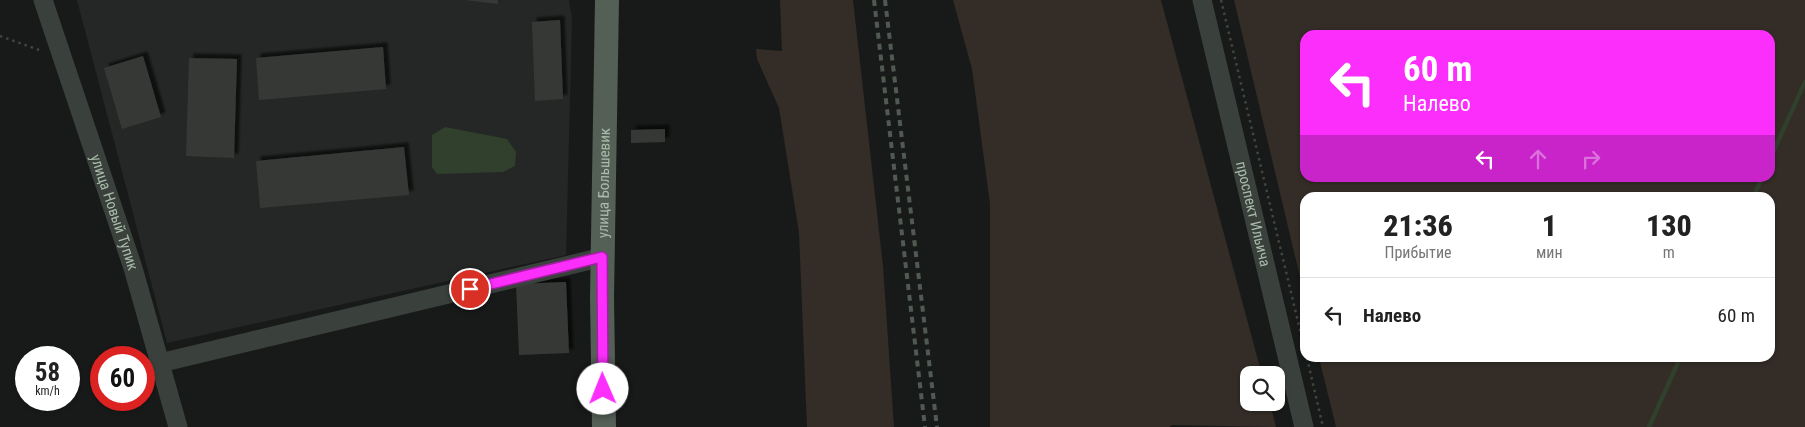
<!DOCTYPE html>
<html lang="ru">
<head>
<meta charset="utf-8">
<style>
  :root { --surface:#fff; --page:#f2f2f2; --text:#222; --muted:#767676; --line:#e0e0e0 }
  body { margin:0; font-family:"Roboto Condensed",sans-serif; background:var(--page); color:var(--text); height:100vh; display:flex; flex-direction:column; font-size:19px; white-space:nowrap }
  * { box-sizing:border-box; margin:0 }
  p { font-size:16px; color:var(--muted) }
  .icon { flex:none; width:28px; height:28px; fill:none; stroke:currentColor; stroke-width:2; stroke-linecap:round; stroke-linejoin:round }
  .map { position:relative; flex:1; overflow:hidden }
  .panel { position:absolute; left:1300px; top:192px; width:475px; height:170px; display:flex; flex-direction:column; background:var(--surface); border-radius:15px; box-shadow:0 1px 4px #0004 }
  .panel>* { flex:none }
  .guide { position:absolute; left:1300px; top:30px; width:475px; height:152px; border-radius:15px; box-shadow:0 1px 4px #0004; background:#fc2efc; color:#fff; overflow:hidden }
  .tools { position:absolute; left:1240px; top:366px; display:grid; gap:10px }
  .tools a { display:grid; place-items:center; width:45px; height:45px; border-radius:10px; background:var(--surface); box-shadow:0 1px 4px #0004; font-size:25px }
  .speed { position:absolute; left:15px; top:346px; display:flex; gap:10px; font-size:25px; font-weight:700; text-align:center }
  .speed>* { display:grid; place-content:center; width:65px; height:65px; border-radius:50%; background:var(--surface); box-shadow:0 1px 4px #0004; line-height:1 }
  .speed small { font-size:12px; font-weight:400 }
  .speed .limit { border:8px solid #d22; background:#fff; color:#111 }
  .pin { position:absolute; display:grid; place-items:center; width:42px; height:42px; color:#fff; margin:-21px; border:2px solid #fff; border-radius:50%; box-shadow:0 1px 5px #0007 }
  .me { position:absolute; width:55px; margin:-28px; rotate:359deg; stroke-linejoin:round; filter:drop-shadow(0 0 4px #0008) }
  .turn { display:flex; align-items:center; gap:18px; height:105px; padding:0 20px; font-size:22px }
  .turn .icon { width:65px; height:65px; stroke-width:2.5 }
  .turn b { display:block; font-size:35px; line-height:42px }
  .lanes { display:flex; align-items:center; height:48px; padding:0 20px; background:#0003; justify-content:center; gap:25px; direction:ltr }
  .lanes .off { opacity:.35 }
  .eta { display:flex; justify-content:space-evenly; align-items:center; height:85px; text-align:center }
  .eta b { font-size:30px; font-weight:800; line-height:35px }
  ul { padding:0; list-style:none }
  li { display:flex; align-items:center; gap:15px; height:75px; padding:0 20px; border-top:1px solid var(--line) }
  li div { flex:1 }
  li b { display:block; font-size:19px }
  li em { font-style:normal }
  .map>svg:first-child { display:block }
  .built { fill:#242725 }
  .green { fill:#332c27; fill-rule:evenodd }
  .water { fill:#313f2d }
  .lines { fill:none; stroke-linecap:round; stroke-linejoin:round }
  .stream { stroke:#313f2d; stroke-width:4.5 }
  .building { fill:#353936; filter:url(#shadow) }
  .path { stroke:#3e463f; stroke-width:2.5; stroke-dasharray:2.5 4; stroke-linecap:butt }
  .minor { stroke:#3a413c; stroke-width:19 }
  .major { stroke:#545f56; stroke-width:24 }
  .rail { stroke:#515a52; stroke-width:4; stroke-dasharray:6 5; stroke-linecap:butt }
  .route-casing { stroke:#a41ea4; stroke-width:12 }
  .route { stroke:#fc2efc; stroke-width:9 }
  .labels { text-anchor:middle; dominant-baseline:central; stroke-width:5; stroke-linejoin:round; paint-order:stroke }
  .street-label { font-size:15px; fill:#a9bbaa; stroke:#131514 }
</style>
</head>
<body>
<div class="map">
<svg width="1805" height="427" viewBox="0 0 1805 427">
  <defs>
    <filter id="shadow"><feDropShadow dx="4.5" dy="-4.5" stdDeviation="1" flood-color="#0009"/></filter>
  </defs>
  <rect width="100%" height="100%" fill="#181a19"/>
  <path class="built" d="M 77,0 L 569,0 L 572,19 L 566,255 L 167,343 Z"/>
  <path class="green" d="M 780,0 L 853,0 L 883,266 L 894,427 L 807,427 L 799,233 L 779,108 L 757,59 L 756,49 L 782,51 Z
    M 953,0 L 1161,0 L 1262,375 L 1249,375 L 1249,402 L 1270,403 L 1276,427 L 1172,425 L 1169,427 L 990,427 L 990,204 L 972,69 Z
    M 1234,0 L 1805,0 L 1805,427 L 1336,427 L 1319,358 L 1770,358 L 1770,198 L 1305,198 L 1305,298 ZM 1305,35 L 1770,35 L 1770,178 L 1305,178 Z"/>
  <path class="water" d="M 445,127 L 507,139 L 516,152 L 515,166 L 503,172 L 437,174 L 432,167 L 432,135 Z"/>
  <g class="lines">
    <path class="stream" d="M 1770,159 L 1805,82
      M 1753,198 L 1762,178
      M 1649,427 L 1680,358"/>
  </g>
  <path class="building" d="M 465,0 L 498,0 L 498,4 Z
    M 560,20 L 563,99 L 535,101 L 532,22 Z
    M 383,47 L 386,89 L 259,100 L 256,58 Z
    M 143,56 L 161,117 L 122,129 L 104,68 Z
    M 189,58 L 237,59 L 234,158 L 186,156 Z
    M 665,129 L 665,142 L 631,143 L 631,130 Z
    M 404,147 L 409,195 L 260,208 L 256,161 Z
    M 566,282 L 569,353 L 519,355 L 516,284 Z"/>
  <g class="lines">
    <path class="path" d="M 1221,0 L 1305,351
      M 0,36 L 42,51
      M 1307,358 L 1323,427"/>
    <g class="minor">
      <path id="s1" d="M 43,0 L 133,268 L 178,427"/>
      <path id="s2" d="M 1202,0 L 1304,427"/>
      <path d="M 160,363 L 603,257"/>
    </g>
    <path class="major" id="s3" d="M 604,427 L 602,297 L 607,0"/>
    <path class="rail" d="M 874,0 L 925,427
      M 885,0 L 937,427"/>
  </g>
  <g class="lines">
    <g class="route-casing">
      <path id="route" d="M 470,289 L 602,257 L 603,389"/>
    </g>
    <use href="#route" class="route"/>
  </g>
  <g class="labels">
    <g class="street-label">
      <text stroke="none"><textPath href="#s3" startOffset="244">улица Большевик</textPath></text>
      <text stroke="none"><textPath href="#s1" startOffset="224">улица Новый Тупик</textPath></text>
      <text stroke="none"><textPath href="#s2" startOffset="220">проспект Ильича</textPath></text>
    </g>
  </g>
</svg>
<div class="tools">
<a><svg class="icon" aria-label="search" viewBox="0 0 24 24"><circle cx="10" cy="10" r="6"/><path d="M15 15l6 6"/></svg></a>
</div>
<div class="speed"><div>58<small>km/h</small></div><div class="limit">60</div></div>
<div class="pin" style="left:470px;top:289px;background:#d93025"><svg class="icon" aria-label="arrive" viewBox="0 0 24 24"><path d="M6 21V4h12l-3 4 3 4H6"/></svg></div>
<svg class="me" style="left:603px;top:389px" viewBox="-20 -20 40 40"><circle r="19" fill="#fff"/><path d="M0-13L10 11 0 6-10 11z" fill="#fc2efc"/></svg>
<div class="guide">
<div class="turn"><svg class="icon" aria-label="left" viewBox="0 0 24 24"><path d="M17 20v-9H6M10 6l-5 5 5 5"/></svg><div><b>60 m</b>Налево</div></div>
<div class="lanes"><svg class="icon" aria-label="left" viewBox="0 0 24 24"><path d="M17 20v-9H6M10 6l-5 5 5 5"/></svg><svg class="icon off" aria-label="ahead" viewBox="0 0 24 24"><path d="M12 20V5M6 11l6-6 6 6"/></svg><svg class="icon off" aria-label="right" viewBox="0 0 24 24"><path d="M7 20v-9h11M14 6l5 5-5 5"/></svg></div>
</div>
<section class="panel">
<div class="eta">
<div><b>21:36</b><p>Прибытие</p></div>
<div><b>1</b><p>мин</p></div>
<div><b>130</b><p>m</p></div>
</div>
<ul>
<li><svg class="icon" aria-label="left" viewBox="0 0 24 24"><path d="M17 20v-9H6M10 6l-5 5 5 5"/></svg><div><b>Налево</b></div><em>60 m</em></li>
</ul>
</section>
</div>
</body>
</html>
